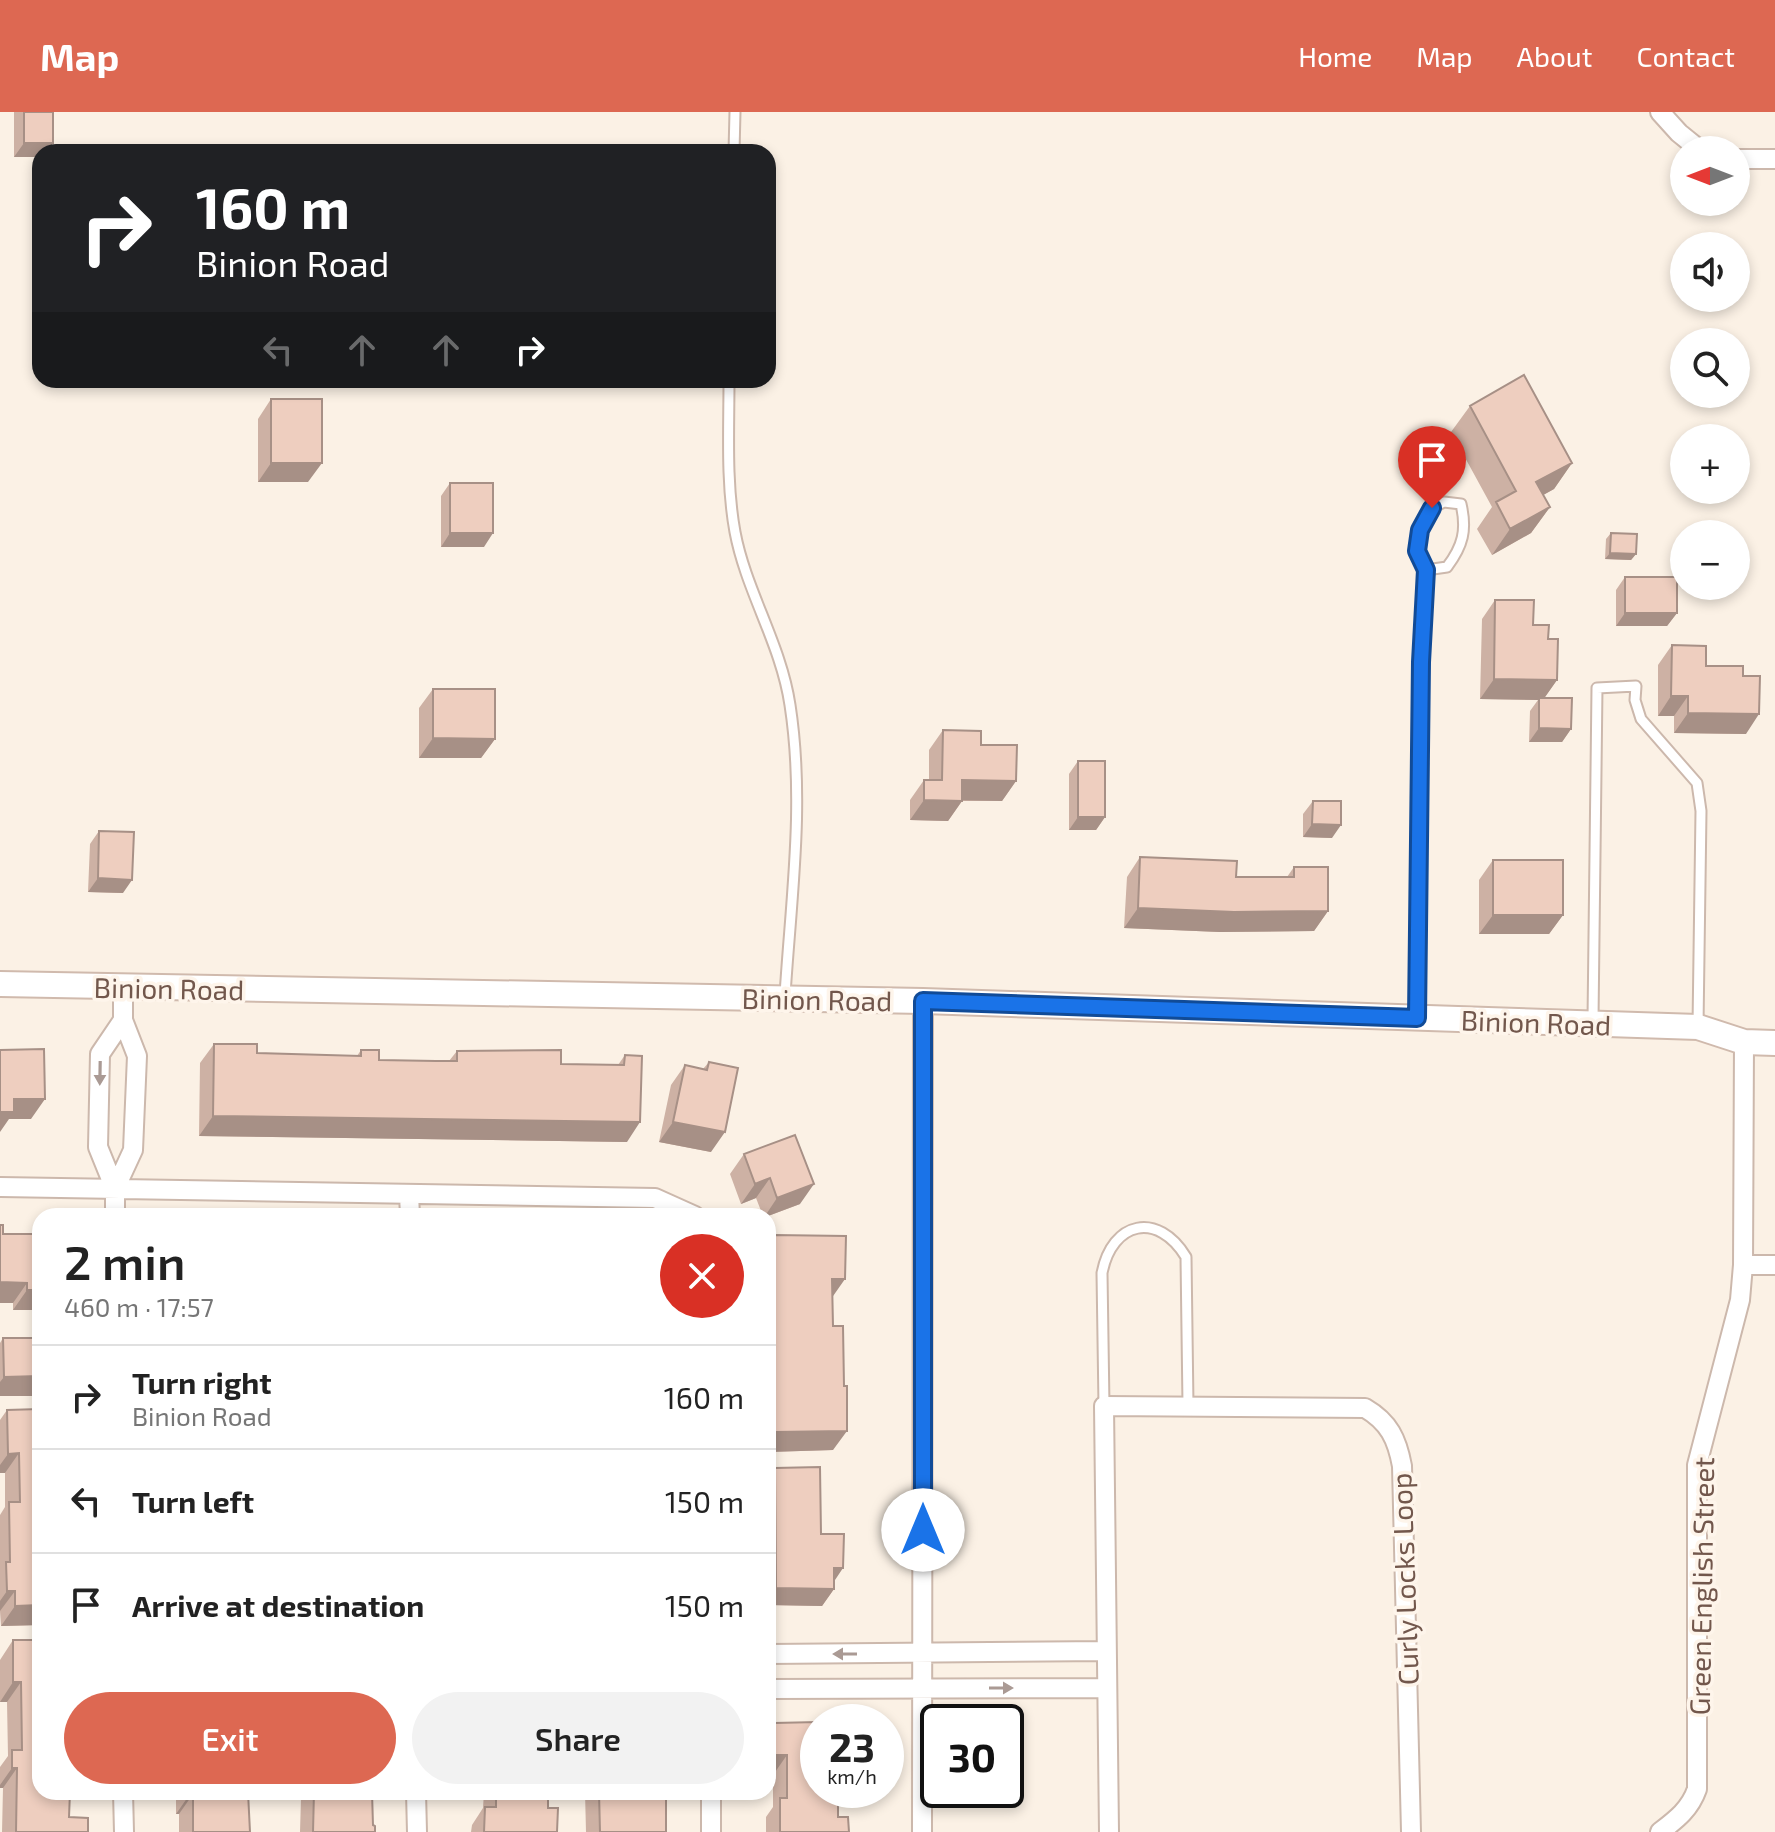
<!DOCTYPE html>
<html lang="en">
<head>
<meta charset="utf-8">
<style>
  :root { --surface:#fff; --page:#f2f2f2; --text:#222; --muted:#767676; --line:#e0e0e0; --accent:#dd6852 }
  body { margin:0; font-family:"Exo 2",sans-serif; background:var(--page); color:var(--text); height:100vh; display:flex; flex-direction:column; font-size:30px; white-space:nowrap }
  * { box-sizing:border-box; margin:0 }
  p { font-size:26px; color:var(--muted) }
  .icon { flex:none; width:44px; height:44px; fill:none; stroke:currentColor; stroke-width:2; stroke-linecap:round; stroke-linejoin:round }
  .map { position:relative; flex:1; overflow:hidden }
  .panel { position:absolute; left:32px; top:1096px; width:744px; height:592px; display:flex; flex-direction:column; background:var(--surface); border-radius:24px; box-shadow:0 4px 12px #0003 }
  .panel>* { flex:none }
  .banner { position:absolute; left:32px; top:32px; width:744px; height:244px; border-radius:24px; box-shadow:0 4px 12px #0003; background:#202124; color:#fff; overflow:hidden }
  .needle { width:52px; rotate:270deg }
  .buttons { position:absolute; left:1670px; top:24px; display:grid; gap:16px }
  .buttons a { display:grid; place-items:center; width:80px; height:80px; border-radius:50%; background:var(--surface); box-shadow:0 4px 12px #0003; font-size:40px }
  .speed { position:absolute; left:800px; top:1592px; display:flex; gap:16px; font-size:40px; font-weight:700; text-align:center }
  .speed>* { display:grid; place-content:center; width:104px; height:104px; border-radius:50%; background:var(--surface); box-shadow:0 4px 12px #0003; line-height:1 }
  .speed small { font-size:20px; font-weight:400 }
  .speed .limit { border:4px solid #111; border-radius:12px; background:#fff; color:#111 }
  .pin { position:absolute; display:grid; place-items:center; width:68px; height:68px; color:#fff; margin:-82px -34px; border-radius:50% 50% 50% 0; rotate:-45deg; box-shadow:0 0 8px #0007 }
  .pin .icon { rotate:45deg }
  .me { position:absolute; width:88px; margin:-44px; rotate:0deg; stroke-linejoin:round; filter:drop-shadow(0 0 6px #0008) }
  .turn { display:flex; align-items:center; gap:28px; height:168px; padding:0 32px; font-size:36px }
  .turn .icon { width:104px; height:104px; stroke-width:2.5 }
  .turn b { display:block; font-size:56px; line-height:68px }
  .lanes { display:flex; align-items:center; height:76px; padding:0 32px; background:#0003; justify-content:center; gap:40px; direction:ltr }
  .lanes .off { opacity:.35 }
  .round { display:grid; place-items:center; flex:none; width:84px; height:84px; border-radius:42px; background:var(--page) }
  .summary { display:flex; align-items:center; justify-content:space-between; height:136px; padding:0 32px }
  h1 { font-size:48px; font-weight:600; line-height:60px }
  .cta { display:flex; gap:16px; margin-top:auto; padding:16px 32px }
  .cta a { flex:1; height:92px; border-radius:48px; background:var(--accent); color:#fff; font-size:32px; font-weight:600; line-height:92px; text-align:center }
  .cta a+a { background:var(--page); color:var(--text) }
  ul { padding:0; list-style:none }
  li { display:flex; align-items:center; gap:24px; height:104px; padding:0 32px; border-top:2px solid var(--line) }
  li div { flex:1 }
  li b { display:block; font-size:30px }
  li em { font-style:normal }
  header { display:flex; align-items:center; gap:48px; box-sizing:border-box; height:112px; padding:0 40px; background:var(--accent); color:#fff }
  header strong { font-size:38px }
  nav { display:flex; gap:44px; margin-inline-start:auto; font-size:28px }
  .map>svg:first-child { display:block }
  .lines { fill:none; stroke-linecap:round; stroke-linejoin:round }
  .lane-casing { stroke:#ccb8ac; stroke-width:13 }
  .street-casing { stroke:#ccb8ac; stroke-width:22 }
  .secondary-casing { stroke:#d0baad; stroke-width:28 }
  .lane { stroke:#fff; stroke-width:9 }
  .street { stroke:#fff; stroke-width:18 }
  .secondary { stroke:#fff; stroke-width:24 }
  .wall { fill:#cdb1a4 }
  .shaded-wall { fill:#a79086 }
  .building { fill:#eecebf; stroke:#a79086; stroke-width:2 }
  .oneway { fill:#aa9a94 }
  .route-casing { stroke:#114b97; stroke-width:20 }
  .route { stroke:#1a73e8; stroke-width:14 }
  .labels { text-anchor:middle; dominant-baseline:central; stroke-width:7; stroke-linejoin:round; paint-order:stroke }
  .street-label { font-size:28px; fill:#72574c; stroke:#fef5eb }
</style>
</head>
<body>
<header>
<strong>Map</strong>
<nav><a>Home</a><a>Map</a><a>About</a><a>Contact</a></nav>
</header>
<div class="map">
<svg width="1775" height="1720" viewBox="0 0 1775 1720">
  <rect width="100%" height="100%" fill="#fbf1e5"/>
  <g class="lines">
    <g class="lane-casing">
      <path id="lane" d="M 734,40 L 735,0
        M 729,268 C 729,318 726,371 735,420 C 746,479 781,532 790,593 C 805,690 791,787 785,883
        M 1417,903 L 1421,550 L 1426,458 L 1447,455 C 1463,434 1467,418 1461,392 L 1444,390 L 1432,396 L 1420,418 L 1417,439 L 1426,458
        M 1593,908 L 1597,576 L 1636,574 L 1635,588 L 1641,607 L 1697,671 L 1701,699 L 1698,914
        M 1104,1294 L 1102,1161 C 1112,1109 1158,1099 1186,1145 L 1188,1293"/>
    </g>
    <g class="street-casing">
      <path id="street" d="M 1660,0 L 1679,21 L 1700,38
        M 1736,47 L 1775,47
        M 0,1075 L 655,1086 L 695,1104
        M 115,1077 L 133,1038 L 137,944 L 123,908 L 123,875
        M 409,1082 L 410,1104
        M 115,1104 L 115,1077 L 98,1035 L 100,942 L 123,908
        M 1743,1153 L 1775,1153
        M 768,1542 L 1106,1539
        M 768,1577 L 1107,1576
        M 123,1680 L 124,1720
        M 416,1680 L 417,1720
        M 711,1680 L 711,1720
        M 922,1720 L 923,889
        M 1109,1720 L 1104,1294 L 1365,1296 C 1389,1310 1397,1327 1402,1354 L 1411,1720
        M 1660,1720 C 1677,1707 1690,1697 1697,1677 L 1697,1353 L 1740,1188 L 1743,1153 L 1744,930"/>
    </g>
    <g class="secondary-casing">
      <path id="secondary" d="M 0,872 L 923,889 L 1698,915 L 1744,930 L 1775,931"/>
    </g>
    <use href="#lane" class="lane"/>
    <use href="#street" class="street"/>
    <use href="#secondary" class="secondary"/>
  </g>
  <path class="wall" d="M 14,0 L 53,0 L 53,31 L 47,40 L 40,40 L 40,45 L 14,45 Z
    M 271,287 L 308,370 L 258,370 L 258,307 Z
    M 1470,294 L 1572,351 L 1554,377 L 1543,383 L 1550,395 L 1531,421 L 1492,443 L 1477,417 L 1492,395 L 1451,320 Z
    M 450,371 L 484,435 L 441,435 L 441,384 Z
    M 1611,421 L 1636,442 L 1631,448 L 1605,447 L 1606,427 Z
    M 1625,465 L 1677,501 L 1667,514 L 1616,514 L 1616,478 Z
    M 1495,488 L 1533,513 L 1548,527 L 1557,568 L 1544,586 L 1571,617 L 1562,630 L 1529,630 L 1530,599 L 1538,588 L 1480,587 L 1482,507 Z
    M 1672,533 L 1706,554 L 1743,564 L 1746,622 L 1674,621 L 1674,604 L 1658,604 L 1658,553 Z
    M 433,577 L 495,627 L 481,646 L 419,646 L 419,596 Z
    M 943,618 L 981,633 L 1016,669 L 1002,689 L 962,689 L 948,709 L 910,708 L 910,688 L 924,668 L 929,668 L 929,638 Z
    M 1078,649 L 1105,705 L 1096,718 L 1069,718 L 1069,662 Z
    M 1313,689 L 1332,726 L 1303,725 L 1303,702 Z
    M 99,719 L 123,781 L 88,780 L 90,732 Z
    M 1140,745 L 1236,765 L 1287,765 L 1294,755 L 1328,799 L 1314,819 L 1220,820 L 1124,816 L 1127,765 Z
    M 1493,748 L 1563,803 L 1549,822 L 1479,822 L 1479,768 Z
    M 214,932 L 257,941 L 357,944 L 361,938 L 379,948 L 449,949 L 457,939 L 561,952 L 618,953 L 625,943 L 627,1030 L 199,1024 L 200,951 Z
    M 709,950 L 711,1040 L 659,1030 L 671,973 L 685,953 L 703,957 Z
    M 744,1042 L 800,1092 L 768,1104 L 763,1104 L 756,1086 L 741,1092 L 730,1062 Z
    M 40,1118 L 40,1198 L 13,1198 L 13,1191 L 3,1122 L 37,1122 Z
    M 774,1123 L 833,1184 L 833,1214 L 844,1274 L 833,1338 L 768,1340 L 768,1131 Z
    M 3,1226 L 40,1226 L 0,1284 L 0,1231 Z
    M 40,1297 L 40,1513 L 1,1514 L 0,1499 L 0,1403 L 5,1395 L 5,1361 L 0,1361 L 0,1308 L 7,1298 Z
    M 775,1356 L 821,1422 L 834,1469 L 834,1477 L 822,1494 L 768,1493 L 768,1366 Z
    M 13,1528 L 69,1705 L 88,1720 L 2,1720 L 3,1676 L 0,1676 L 0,1655 L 8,1644 L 7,1590 L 0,1590 L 0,1548 Z
    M 774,1611 L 827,1685 L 838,1705 L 849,1720 L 766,1720 L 766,1705 L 773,1695 L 773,1663 L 768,1663 L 768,1619 Z
    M 176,1680 L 248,1680 L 250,1720 L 179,1720 L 179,1702 L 176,1702 Z
    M 291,1680 L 372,1680 L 373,1713 L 375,1720 L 300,1720 L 301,1686 L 291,1686 Z
    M 484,1680 L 548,1680 L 548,1696 L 557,1720 L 471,1720 L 472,1713 L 483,1696 Z
    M 585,1680 L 666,1680 L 666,1720 L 586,1720 Z"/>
  <path class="shaded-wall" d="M 24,31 L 53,31 L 47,40 L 40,40 L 40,45 L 14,45 Z
    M 271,351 L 322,351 L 308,370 L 258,370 Z
    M 1572,351 L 1554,377 L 1518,397 L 1536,370 Z
    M 1550,395 L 1531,421 L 1492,443 L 1510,417 Z
    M 450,421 L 493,421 L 484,435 L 441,435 Z
    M 1610,441 L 1636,442 L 1631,448 L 1605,447 Z
    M 1625,501 L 1677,501 L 1667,514 L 1616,514 Z
    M 1494,567 L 1557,568 L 1543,588 L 1539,586 L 1538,588 L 1480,587 Z
    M 1671,584 L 1688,584 L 1674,604 L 1658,604 Z
    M 1688,601 L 1759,602 L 1746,622 L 1674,621 Z
    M 1539,616 L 1571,617 L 1562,630 L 1529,630 Z
    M 433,626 L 495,627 L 481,646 L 419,646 Z
    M 962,668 L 1016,669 L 1002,689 L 948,688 Z
    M 924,688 L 962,689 L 948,709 L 910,708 Z
    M 1078,705 L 1105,705 L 1096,718 L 1069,718 Z
    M 1312,712 L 1341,713 L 1332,726 L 1303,725 Z
    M 98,766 L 132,768 L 123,781 L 88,780 Z
    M 1138,796 L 1328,799 L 1314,819 L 1220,820 L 1124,816 Z
    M 1493,803 L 1563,803 L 1549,822 L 1479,822 Z
    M 14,987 L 45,987 L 31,1007 L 9,1007 L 0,1020 L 0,1000 Z
    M 213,1004 L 640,1010 L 627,1030 L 199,1024 Z
    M 673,1010 L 725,1020 L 711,1040 L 659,1030 Z
    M 770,1066 L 756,1086 L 741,1092 L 755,1072 Z
    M 814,1072 L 800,1092 L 768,1104 L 765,1104 L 777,1086 Z
    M 832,1167 L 845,1167 L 831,1187 Z
    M 0,1170 L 27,1171 L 13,1191 L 0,1191 Z
    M 27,1178 L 40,1178 L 40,1198 L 13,1198 Z
    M 40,1264 L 40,1284 L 0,1284 L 0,1270 L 4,1265 Z
    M 847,1319 L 833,1338 L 768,1340 L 768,1328 L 774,1320 Z
    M 19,1341 L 5,1361 L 0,1361 L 0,1353 L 8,1342 Z
    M 834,1456 L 843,1456 L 831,1474 Z
    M 776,1476 L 834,1477 L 822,1494 L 768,1493 L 768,1488 Z
    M 7,1479 L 15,1479 L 0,1499 L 0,1489 Z
    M 40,1493 L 40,1513 L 1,1514 L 15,1494 Z
    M 13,1570 L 21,1570 L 7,1590 L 0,1590 Z
    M 774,1643 L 787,1643 L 773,1663 L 768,1663 L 768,1652 Z
    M 12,1656 L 17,1656 L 3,1676 L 0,1676 L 0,1673 Z
    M 295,1680 L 305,1680 L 301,1686 L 291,1686 Z
    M 190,1682 L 193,1682 L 179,1702 L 176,1702 Z"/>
  <path class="building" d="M 24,0 L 53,0 L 53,31 L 24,31 Z
    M 1524,263 L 1572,351 L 1536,370 L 1550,395 L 1510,417 L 1496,390 L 1516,379 L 1470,294 Z
    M 271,287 L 322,287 L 322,351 L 271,351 Z
    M 450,371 L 493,371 L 493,421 L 450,421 Z
    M 1611,421 L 1637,422 L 1636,442 L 1610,441 Z
    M 1625,465 L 1677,465 L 1677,501 L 1625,501 Z
    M 1495,488 L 1534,488 L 1533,513 L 1549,513 L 1548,527 L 1558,527 L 1557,568 L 1494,567 Z
    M 1672,533 L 1706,534 L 1706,554 L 1743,554 L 1743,564 L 1760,564 L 1759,602 L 1688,601 L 1688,584 L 1671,584 Z
    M 433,577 L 495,577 L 495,627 L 433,626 Z
    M 1539,586 L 1572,586 L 1571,617 L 1539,616 Z
    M 943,618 L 981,619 L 981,633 L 1017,633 L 1016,669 L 962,668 L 962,689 L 924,688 L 924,668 L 942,668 Z
    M 1078,649 L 1105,649 L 1105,705 L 1078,705 Z
    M 1313,689 L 1341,689 L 1341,713 L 1312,712 Z
    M 99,719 L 134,720 L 132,768 L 98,766 Z
    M 1140,745 L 1237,749 L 1236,765 L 1294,765 L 1294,755 L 1328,755 L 1328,799 L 1234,800 L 1138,796 Z
    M 1493,748 L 1563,748 L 1563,803 L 1493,803 Z
    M 214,932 L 257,932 L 257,941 L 361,944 L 361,938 L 379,938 L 379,948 L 436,949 L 457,949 L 457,939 L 561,938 L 561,952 L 624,953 L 625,943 L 642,944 L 640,1010 L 213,1004 Z
    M 44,937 L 45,987 L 14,987 L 14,1000 L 0,1000 L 0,938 Z
    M 709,950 L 738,956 L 725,1020 L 673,1010 L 685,953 L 707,958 Z
    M 795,1023 L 814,1072 L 777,1086 L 770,1066 L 755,1072 L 744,1042 Z
    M 0,1113 L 3,1113 L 3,1122 L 40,1122 L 40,1178 L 27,1178 L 27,1171 L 0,1170 Z
    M 774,1123 L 846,1124 L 845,1167 L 832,1167 L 833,1214 L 843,1214 L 844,1274 L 847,1274 L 847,1319 L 774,1320 Z
    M 3,1226 L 40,1226 L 40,1264 L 4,1265 Z
    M 40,1297 L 40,1493 L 15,1494 L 15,1479 L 7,1479 L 6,1450 L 10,1450 L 9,1390 L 20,1390 L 19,1341 L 8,1342 L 7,1298 Z
    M 820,1355 L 821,1422 L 844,1422 L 843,1456 L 834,1456 L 834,1477 L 776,1476 L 775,1356 Z
    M 13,1528 L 40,1528 L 40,1680 L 70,1680 L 69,1705 L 88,1706 L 88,1720 L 16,1720 L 17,1656 L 12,1656 L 12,1638 L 22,1638 L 21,1570 L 13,1570 Z
    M 818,1610 L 818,1678 L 827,1678 L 827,1685 L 838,1685 L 838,1705 L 848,1705 L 849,1720 L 780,1720 L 780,1686 L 787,1686 L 787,1643 L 774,1643 L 774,1611 Z
    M 190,1680 L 248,1680 L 250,1720 L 193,1720 L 193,1682 L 190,1682 Z
    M 314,1680 L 372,1680 L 373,1713 L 375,1714 L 375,1720 L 313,1720 Z
    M 496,1680 L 548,1680 L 548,1696 L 558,1696 L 557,1720 L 484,1720 L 485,1695 L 496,1695 Z
    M 599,1680 L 666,1680 L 666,1720 L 600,1720 Z"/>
  <defs><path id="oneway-solid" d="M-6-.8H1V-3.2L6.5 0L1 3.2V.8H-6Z" transform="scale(2)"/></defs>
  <g class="oneway">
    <use href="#oneway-solid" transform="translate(100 961) rotate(91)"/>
    <use href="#oneway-solid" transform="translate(845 1542) rotate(180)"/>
    <use href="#oneway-solid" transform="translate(1001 1576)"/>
  </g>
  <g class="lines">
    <g class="route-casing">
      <path id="route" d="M 923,1418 L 923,889 L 1417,906 L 1421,550 L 1426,458 L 1417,439 L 1420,418 L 1432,396"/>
    </g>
    <use href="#route" class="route"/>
  </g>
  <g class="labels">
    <g class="street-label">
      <text transform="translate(169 876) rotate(1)">Binion Road</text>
      <text transform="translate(817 887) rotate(1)">Binion Road</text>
      <text transform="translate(1536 910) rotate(2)">Binion Road</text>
      <text transform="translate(1404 1467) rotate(-92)">Curly Locks Loop</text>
      <text transform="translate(1701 1474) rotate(-89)">Green English Street</text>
    </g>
  </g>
</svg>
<div class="buttons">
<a><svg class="needle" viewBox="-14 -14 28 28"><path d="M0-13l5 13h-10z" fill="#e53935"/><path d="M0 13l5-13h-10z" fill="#767676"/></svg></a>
<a><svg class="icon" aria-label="sound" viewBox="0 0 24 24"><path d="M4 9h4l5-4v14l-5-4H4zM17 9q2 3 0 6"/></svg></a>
<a><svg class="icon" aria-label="search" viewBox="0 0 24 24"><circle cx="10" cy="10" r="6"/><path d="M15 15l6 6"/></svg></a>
<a>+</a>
<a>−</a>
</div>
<div class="speed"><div>23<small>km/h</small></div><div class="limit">30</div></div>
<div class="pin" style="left:1432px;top:396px;background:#d93025"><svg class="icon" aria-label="arrive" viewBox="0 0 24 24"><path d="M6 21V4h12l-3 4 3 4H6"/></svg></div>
<svg class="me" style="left:923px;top:1418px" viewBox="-20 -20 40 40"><circle r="19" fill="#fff"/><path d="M0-13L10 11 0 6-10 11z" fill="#1a73e8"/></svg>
<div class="banner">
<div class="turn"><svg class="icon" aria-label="right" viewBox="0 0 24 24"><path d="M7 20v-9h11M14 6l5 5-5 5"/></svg><div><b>160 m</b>Binion Road</div></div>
<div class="lanes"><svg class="icon off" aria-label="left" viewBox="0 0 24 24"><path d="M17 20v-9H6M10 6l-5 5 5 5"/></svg><svg class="icon off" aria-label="ahead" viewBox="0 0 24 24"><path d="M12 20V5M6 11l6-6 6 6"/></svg><svg class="icon off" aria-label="ahead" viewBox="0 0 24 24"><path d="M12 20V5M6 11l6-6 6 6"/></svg><svg class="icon" aria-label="right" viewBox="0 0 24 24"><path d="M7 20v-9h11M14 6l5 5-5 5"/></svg></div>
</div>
<section class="panel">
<div class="summary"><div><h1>2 min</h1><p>460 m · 17:57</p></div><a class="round" style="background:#d93025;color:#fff"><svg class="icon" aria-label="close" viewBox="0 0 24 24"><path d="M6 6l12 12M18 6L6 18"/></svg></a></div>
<ul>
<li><svg class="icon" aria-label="right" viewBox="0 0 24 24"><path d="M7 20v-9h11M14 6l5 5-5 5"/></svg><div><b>Turn right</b><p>Binion Road</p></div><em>160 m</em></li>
<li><svg class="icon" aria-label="left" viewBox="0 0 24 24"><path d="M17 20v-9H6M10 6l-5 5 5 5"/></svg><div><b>Turn left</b></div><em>150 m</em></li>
<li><svg class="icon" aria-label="arrive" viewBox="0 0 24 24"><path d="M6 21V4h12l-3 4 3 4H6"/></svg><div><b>Arrive at destination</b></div><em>150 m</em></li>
</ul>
<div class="cta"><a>Exit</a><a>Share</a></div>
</section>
</div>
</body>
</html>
